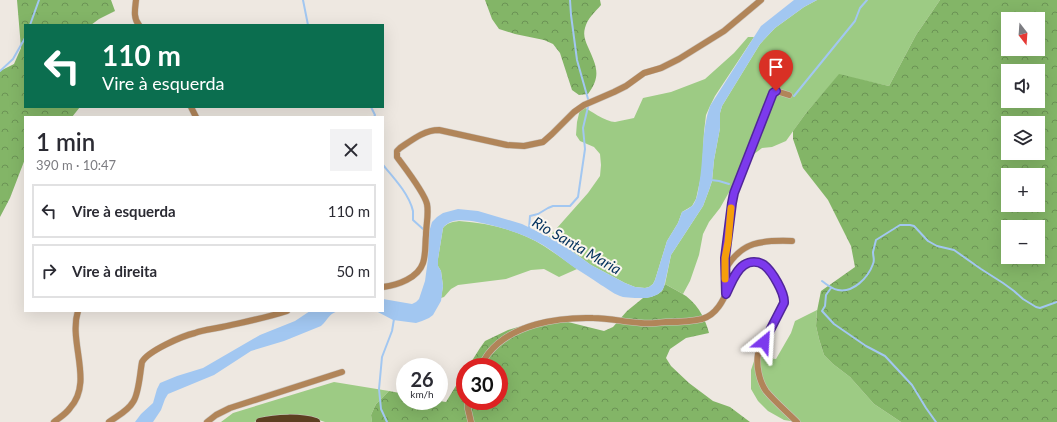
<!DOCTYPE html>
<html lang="pt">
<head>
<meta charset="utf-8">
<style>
  :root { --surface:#fff; --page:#f2f2f3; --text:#2b2b33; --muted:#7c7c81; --line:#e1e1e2 }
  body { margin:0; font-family:Lato,sans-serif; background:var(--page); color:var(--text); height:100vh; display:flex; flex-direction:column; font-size:15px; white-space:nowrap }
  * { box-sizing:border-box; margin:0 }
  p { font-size:13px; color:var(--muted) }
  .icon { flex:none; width:22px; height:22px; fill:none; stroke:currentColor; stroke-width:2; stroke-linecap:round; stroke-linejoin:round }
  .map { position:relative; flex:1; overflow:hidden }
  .sheet { position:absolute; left:24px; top:116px; width:360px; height:196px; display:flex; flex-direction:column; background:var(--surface); border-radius:0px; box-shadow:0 4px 16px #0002 }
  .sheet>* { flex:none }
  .banner { position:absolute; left:24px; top:24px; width:360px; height:84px; border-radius:0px; box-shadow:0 4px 16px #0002; background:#0b6e4f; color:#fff; overflow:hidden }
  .needle { width:26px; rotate:163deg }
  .tools { position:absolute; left:1001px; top:12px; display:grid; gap:8px }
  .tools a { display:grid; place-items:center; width:44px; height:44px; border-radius:0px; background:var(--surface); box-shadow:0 4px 16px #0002; font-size:20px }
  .speed { position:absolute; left:396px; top:358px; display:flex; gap:8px; font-size:20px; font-weight:700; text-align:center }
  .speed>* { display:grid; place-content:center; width:52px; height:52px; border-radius:50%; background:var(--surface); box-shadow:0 4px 16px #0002; line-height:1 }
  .speed small { font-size:10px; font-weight:400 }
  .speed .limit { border:6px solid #d22; background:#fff; color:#111 }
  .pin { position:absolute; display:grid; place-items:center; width:34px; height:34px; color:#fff; margin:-41px -17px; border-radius:50% 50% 50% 0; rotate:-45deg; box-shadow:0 0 4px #0007 }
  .pin .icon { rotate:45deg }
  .me { position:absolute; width:44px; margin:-22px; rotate:27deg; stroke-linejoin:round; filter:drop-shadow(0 0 3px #0008) }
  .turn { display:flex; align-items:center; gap:14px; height:84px; padding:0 12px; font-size:18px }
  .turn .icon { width:52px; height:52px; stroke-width:2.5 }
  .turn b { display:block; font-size:28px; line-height:34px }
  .round { display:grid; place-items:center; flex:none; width:42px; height:42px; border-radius:0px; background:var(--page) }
  .head { display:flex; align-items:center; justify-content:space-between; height:68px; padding:0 12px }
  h1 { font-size:24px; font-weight:600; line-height:30px }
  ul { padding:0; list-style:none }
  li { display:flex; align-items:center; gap:12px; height:54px; margin:0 8px 6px; padding:0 4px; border:2px solid var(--line); border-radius:0px }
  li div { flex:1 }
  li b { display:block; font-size:15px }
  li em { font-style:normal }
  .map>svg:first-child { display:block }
  .grass { fill:#9dcb84 }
  .forest { fill:url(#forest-crowns); fill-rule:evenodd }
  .water { fill:#a2c7f1 }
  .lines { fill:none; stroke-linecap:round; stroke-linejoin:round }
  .stream { stroke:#a2c7f1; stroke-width:2 }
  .minor-casing { stroke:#cbc5bf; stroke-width:7 }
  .major-casing { stroke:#cbc5bf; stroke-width:9 }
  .minor { stroke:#b18559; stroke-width:6 }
  .major { stroke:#5d3f21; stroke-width:8 }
  .route-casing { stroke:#51269a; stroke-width:10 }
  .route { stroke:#7c3aed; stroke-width:7 }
  .slow { stroke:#f59e0b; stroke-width:7 }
  .labels { text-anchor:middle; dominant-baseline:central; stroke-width:4; stroke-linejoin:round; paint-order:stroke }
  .water-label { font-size:15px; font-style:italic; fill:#083560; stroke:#fbf6ee }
</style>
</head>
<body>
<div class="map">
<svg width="1057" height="422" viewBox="0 0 1057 422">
  <defs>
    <pattern id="forest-crowns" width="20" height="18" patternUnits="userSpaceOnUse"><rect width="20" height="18" fill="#83b567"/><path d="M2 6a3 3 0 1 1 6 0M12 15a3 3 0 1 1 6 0" fill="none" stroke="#6b9355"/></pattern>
  </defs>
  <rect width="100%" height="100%" fill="#eee8e1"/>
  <path class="grass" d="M 817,0 L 940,0 L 916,35 L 889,86 L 839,75 L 806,113 L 786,141 L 772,147 L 762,148 L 754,154 L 745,164 L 720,208 L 709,222 L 703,234 L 699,255 L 690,281 L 683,294 L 665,284 L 671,255 L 703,206 L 709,190 L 712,181 L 714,160 L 720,128 L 720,113 L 722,106 L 760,44 L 775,28 L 804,7 Z
    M 748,37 L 754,37 L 715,96 L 710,106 L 706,115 L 704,132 L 702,172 L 696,199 L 692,206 L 682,212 L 678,223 L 667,241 L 655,280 L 653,284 L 649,287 L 645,288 L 635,287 L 625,283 L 591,265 L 561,243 L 549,237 L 588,193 L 600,176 L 601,165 L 600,154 L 594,147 L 580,141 L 576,135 L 577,122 L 581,105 C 589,110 606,122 615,122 C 621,121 628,119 634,118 L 643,98 L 671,92 L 705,79 L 734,53 Z
    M 459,221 C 488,223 519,230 544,246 C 555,253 566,261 577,269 L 559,277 L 544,269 L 531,270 L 506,279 L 458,285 L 451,289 L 444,297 L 441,298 L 443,286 L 441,271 L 438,266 L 438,259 L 443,228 C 447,223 452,222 459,221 Z
    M 817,310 L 816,326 L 819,339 L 824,355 L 833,364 L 850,377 L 874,404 L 901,422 L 797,422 L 784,420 L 768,411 L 758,401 L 751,389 L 751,370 L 764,332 L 772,334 L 767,353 L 768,358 L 776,359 L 791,333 L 795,321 Z
    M 334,382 L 389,391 L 376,404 L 371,415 L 372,422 L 325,422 L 316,419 L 258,421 L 254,422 L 221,422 L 233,413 Z"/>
  <path class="forest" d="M 17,0 L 111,0 L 115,11 L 99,19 L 91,25 L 25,25 L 25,107 L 80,107 L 72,117 L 25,117 L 25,159 L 10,198 L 0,217 L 0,71 L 14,64 L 21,48 Z
    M 485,0 L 600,0 L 601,5 C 595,12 587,19 585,28 C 583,35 585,40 588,47 C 596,65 602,76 588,94 L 579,95 L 572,90 L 560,53 L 553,44 L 544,40 L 515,34 L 499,29 L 492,19 Z
    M 940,0 L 1057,0 L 1057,422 L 901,422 L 874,404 L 850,377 L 833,364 L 824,355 L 819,339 L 816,326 L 817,311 L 821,291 L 855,267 L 851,246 L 828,200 L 803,168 L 793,139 L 793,131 L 806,113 L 839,74 L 889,86 L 916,35 ZM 1008,19 L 1038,19 L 1038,49 L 1008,49 ZM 1008,71 L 1038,71 L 1038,101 L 1008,101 ZM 1008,123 L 1038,123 L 1038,153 L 1008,153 ZM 1008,175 L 1038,175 L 1038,205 L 1008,205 ZM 1008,227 L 1038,227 L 1038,257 L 1008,257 Z
    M 665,284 C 670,287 676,290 681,293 C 696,301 705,317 709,333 L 686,338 L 670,349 L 666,358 L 671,366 L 689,383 L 713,401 L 730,407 L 750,422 L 372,422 L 371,415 L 376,404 L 389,391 L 405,394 L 405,401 L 439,401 L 446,402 L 465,371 L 465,401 L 499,401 L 499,367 L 468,367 L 480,348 L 485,341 L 508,330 L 542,320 L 564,321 L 604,331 L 613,327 L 627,311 L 643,298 L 651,297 L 658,294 L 662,291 Z"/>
  <path class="water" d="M 794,0 L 817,0 L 804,7 L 775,28 L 760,44 L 722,106 L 720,113 L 720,128 L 714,160 L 712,181 L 709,190 L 703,206 L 671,255 L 664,287 C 661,294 655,296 647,298 C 641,298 629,298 623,297 C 615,295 608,289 601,285 C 593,279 584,274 575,268 C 565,261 554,252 543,245 C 523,233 500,227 477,222 C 465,220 451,218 443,228 L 438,259 L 438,266 L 441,271 L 443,286 L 441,301 L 433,315 L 429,318 L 422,321 L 416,323 L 393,320 L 376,311 L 383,311 L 383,299 L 412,304 L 416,302 L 419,299 L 425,281 L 428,259 L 429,232 L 432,222 L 437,217 L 443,213 L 458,209 L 478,211 L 522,224 L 561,243 L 591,265 L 625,283 L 635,287 L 645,288 L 649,287 L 653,284 L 655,280 L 667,241 L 678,223 L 682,212 C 686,210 690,208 693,205 C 697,199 698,192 699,185 C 704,159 701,131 710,106 L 761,26 Z
    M 310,311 L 338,311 C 327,315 329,319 321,326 L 284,341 L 251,351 L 214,375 L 168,394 L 165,399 L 161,410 L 153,422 L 135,422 L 141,414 L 153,403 L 157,389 L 160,383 L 177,376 L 203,368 L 260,335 L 295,321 Z"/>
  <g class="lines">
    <path class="stream" d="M 303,0 L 308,25
      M 570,0 L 571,15 L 577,60 L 588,99
      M 30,25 L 39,0
      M 0,71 L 13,59 L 25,38
      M 794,96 L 855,21 L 860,8 L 867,0
      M 371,107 L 375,115 L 374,117
      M 383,165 C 394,178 409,194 413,211 C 413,214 413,217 413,220 L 423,229
      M 711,180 L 719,181 L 729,184
      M 529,229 L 530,216 L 538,214 L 548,208 L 553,206 L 570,206 L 578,197 L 579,190 L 585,149 L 583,128 L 588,107
      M 822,281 C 827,285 832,289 838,290 C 853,293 868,278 873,264 C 875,260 873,257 873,252 C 874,248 875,244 876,240 L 900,225 L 910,225 L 914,226 L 928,241 L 937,246 L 954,250 L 981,269 L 1003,283 L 1014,291 L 1023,299 L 1036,307 L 1040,308 L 1057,302
      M 831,288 L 826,295 L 825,306 L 822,311 L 834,324 L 866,346 L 885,356 L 912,385 L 926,408 L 936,422
      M 387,422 L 381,409 L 379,389 L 382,357 L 392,331 L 394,319"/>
    <g class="minor-casing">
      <path id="minor" d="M 136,0 C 135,9 133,18 139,25
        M 191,107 L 196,117
        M 725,270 C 741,241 762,240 792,241
        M 383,287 C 398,285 418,278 423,263 C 426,254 425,244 426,235 C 426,225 429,214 427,204 C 424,192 405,168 397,157 L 397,151 L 400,148 C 412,140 424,130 439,130 L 507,145 L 524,146 L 543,142 L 552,134 L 574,112 L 584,105 L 614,92 L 626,86 L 644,73 L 661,68 L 679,59 L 724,31 L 761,0
        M 726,292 L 725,258 L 732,203 L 734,193 L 773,93 L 776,91 L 789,95
        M 480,367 C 483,363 485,358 488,354 C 511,324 558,317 593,318 C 609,318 625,322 641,323 C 649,324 658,323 666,322 C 678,322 690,322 702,319 C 731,311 729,260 754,262 C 758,262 763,263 766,266 C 768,268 769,271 771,273 C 777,282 787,294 783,306 L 758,354 C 756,365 759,381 766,391 C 774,401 787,412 797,422
        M 468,401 L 468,409 L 471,422
        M 54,422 C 59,418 66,414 70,408 C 94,382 68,342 78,311
        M 109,422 C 117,416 128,411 133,402 C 139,394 140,372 142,362 C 148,351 182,336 195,333 C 203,330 213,329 222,327 C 244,322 266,318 287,311
        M 207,422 L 216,415 L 230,408 L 342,372"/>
    </g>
    <g class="major-casing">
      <path id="major" d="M 260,422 C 276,418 300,417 316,422"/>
    </g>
    <use href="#minor" class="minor"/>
    <use href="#major" class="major"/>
  </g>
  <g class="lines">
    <g class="route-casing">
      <path id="route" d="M 764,342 L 784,303 C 785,293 772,271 764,265 C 758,261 750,261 744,265 C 735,271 731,284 726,294 L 725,258 L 732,203 L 734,193 L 773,93 L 776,91"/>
    </g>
    <use href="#route" class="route"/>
    <path class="slow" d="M 725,279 L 725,258 L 728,242 L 731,208"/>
  </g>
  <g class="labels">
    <g class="water-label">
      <text transform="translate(577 245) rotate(30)">Rio Santa Maria</text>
    </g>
  </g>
</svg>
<div class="tools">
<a><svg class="needle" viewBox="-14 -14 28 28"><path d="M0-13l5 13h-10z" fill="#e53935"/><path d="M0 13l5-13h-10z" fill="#7c7c81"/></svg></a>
<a><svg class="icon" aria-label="sound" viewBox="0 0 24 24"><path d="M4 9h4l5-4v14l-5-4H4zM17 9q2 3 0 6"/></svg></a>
<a><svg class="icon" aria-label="layers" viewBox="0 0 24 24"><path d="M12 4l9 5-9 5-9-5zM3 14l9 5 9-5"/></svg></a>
<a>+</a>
<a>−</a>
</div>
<div class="speed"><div>26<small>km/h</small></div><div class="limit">30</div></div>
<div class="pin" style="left:776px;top:91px;background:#d93025"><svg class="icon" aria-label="arrive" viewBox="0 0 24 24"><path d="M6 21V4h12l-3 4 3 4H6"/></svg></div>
<svg class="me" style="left:764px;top:342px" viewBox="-20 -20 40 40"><path d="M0-17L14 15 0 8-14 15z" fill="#7c3aed" stroke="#fff" stroke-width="4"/></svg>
<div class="banner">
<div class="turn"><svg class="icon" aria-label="left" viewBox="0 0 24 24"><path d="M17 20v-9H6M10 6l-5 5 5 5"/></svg><div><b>110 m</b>Vire à esquerda</div></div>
</div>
<section class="sheet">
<div class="head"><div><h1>1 min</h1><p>390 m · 10:47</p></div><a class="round"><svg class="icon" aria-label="close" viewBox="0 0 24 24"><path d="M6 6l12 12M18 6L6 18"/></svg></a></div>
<ul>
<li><svg class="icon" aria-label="left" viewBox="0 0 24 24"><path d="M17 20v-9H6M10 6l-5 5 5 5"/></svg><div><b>Vire à esquerda</b></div><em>110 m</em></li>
<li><svg class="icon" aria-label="right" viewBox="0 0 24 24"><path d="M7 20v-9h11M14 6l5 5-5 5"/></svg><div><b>Vire à direita</b></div><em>50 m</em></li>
</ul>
</section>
</div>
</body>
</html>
